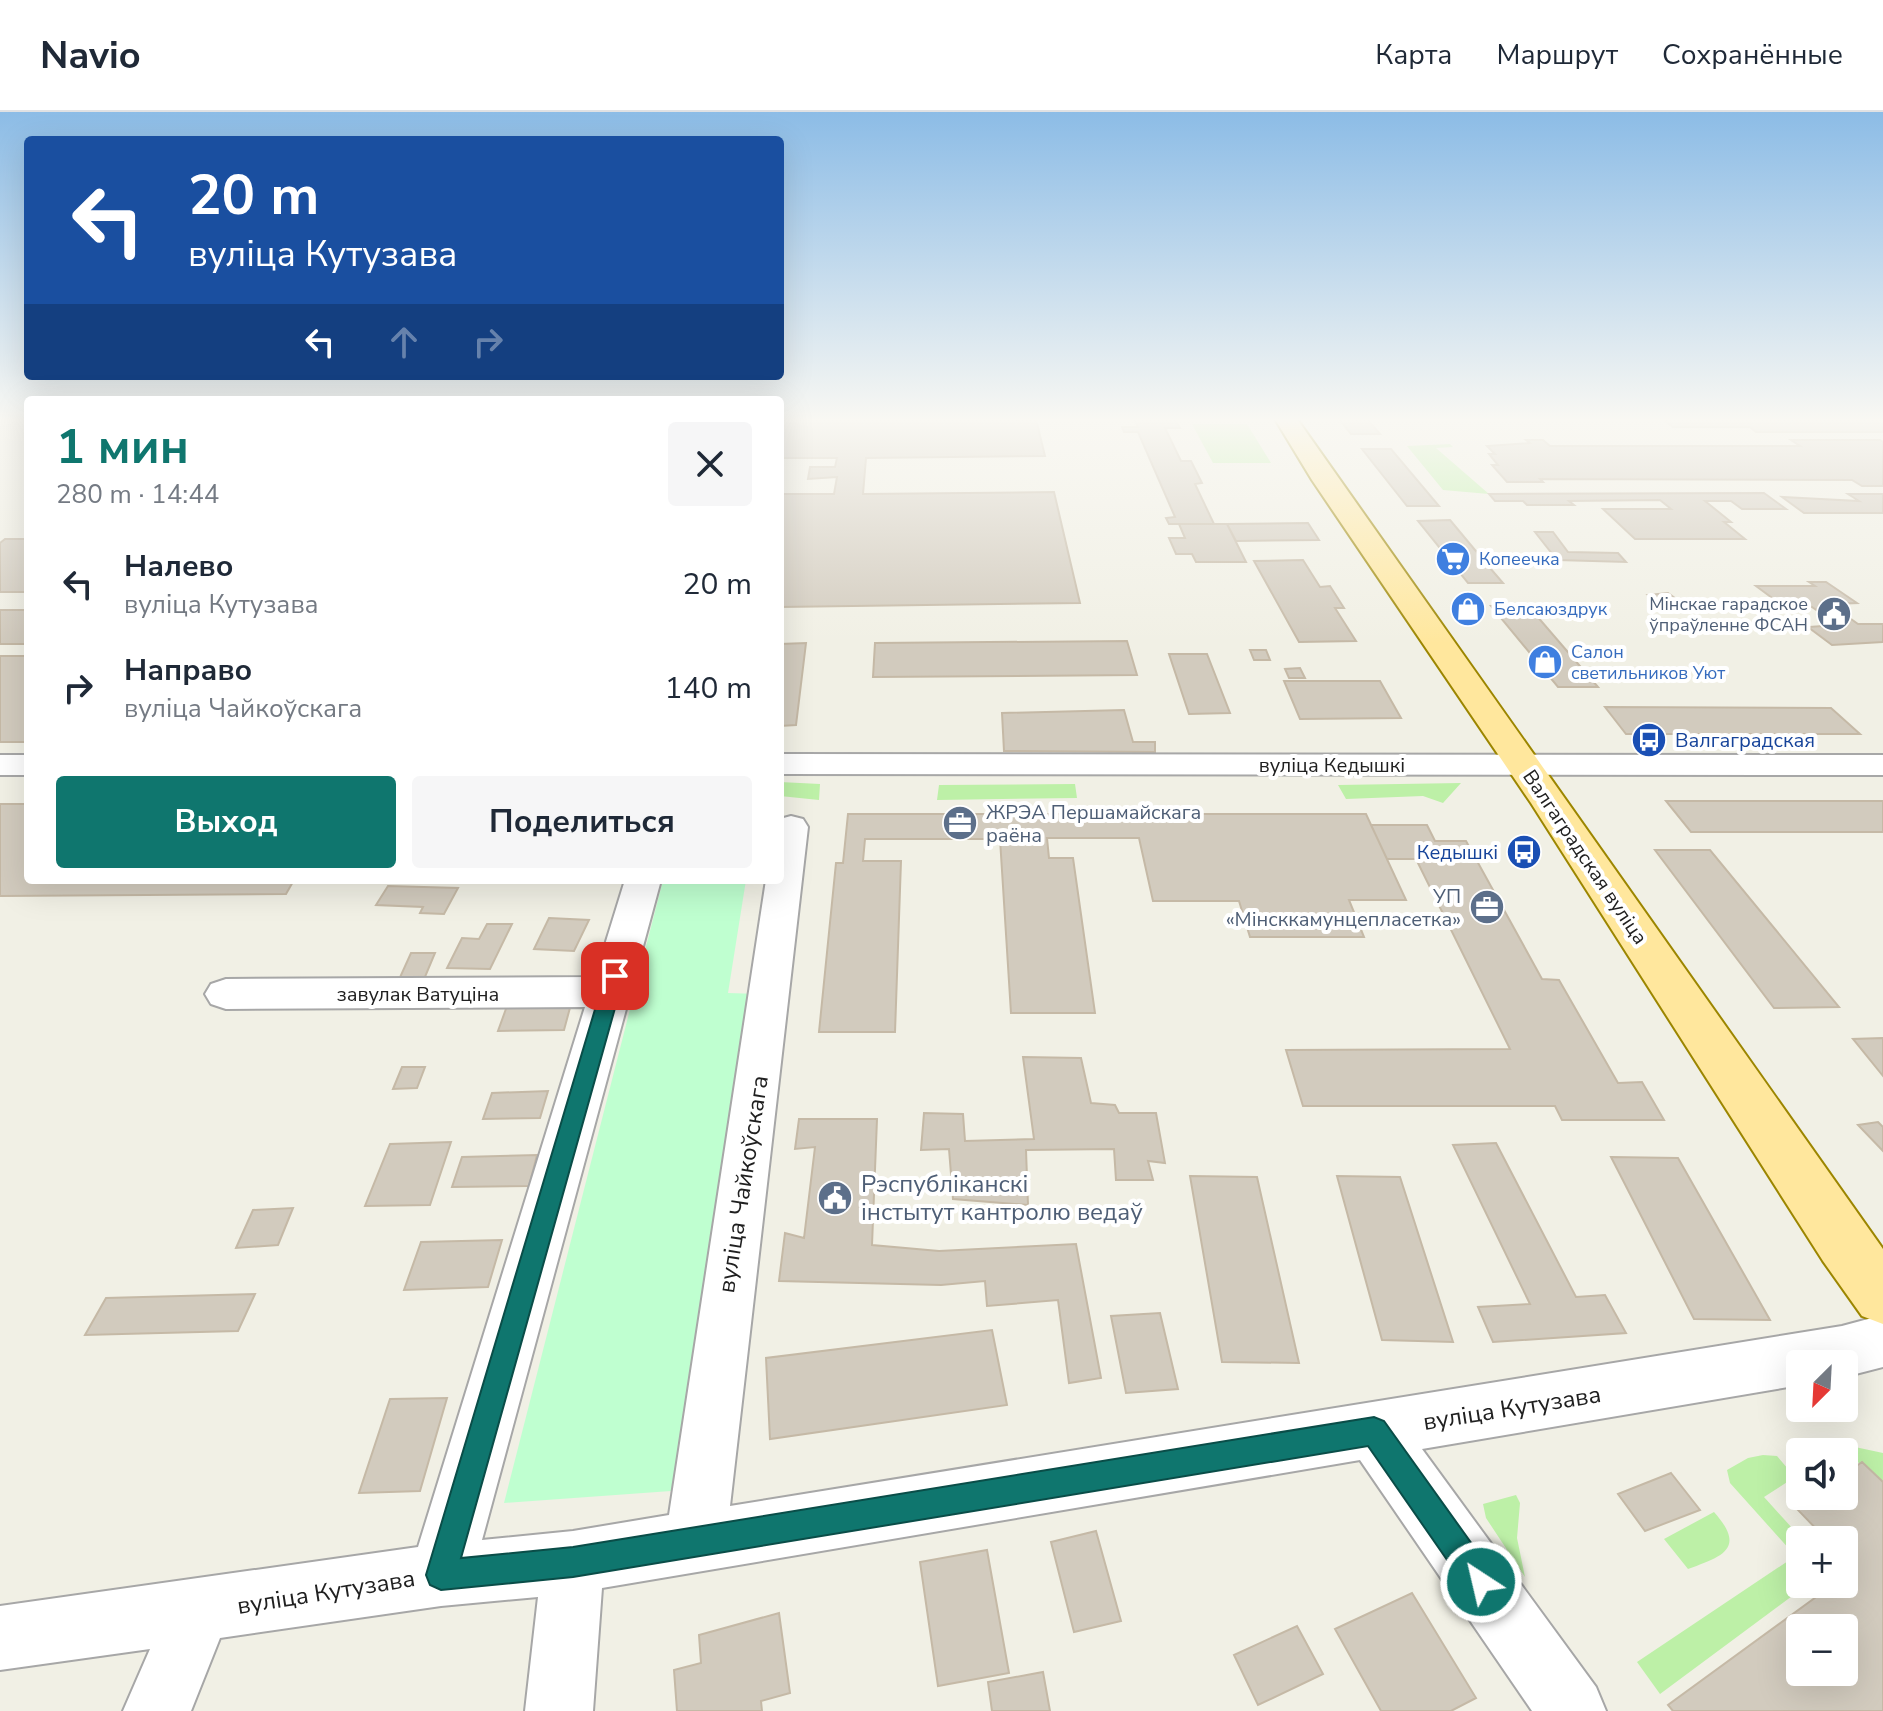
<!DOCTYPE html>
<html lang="ru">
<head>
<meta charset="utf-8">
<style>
  :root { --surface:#fff; --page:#f6f6f7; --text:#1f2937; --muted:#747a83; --line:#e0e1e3; --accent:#0f766e }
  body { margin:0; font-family:"Nunito Sans",sans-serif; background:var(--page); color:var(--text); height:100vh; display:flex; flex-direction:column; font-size:30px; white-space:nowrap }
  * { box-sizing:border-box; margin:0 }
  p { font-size:26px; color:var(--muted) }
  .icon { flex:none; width:44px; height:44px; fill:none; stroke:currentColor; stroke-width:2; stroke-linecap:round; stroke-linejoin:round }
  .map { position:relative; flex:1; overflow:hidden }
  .panel { position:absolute; left:24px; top:284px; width:760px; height:488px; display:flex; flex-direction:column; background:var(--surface); border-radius:8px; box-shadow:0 8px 32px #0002 }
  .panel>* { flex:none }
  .top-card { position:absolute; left:24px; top:24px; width:760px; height:244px; border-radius:8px; box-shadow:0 8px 32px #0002; background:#1a4fa0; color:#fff; overflow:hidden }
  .needle { width:52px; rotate:204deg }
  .buttons { position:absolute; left:1786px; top:1238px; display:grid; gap:16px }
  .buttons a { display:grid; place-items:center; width:72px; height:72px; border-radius:8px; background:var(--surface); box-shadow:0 8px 32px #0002; font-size:40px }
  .pin { position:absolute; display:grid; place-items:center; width:68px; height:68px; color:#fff; margin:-34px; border-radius:16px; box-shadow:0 4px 12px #0006 }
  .me { position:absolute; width:88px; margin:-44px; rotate:325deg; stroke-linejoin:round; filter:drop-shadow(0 0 6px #0008) }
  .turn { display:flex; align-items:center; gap:28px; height:168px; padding:0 32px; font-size:36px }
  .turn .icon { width:104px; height:104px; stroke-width:2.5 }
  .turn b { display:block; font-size:56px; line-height:68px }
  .lanes { display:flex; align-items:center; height:76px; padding:0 32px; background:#0003; justify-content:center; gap:40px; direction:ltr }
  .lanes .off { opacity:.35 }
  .round { display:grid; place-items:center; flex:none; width:84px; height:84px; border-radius:8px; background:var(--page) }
  .head { display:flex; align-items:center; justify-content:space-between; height:136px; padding:0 32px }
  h1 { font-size:48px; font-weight:700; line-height:60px; color:var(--accent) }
  .button { display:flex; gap:16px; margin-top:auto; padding:16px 32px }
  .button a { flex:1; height:92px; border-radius:8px; background:var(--accent); color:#fff; font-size:32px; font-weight:700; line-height:92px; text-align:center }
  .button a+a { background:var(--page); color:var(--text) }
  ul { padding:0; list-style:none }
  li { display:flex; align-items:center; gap:24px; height:104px; padding:0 32px }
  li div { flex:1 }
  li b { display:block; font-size:30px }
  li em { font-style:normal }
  header { display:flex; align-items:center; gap:48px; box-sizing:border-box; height:112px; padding:0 40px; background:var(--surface); border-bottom:2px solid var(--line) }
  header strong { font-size:38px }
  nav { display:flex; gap:44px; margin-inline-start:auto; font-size:28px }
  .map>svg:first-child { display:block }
  .grass { fill:#bdf0a7 }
  .park { fill:#bfffd0 }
  .building { fill:#d2cbbe; stroke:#c5b9a6; stroke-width:2; fill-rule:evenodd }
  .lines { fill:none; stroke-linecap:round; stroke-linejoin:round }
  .minor-casing { stroke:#a7a7a7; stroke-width:4 }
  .major-casing { stroke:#9c8600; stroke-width:4 }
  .minor { fill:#fff; fill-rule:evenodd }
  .major { fill:#ffe79d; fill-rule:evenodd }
  .route { fill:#0f766e; stroke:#0a4d48; stroke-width:2 }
  .labels { text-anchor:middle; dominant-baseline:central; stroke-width:8; stroke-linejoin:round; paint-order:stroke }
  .far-shop-label { font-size:18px; fill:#366cbe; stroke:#fff; text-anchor:start }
  .far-service-label { font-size:18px; fill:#4e5e75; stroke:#fff; text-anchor:end }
  .transit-label { font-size:20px; fill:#164399; stroke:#fff; text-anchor:start }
  .street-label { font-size:20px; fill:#202020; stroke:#fff }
  .service-label { font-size:20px; fill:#4e5e75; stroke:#fff; text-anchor:start }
  .near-street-label { font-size:24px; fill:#202020; stroke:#fff }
  .near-service-label { font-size:24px; fill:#4e5e75; stroke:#fff; text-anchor:start }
</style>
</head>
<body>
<header>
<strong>Navio</strong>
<nav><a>Карта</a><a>Маршрут</a><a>Сохранённые</a></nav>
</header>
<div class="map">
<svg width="1883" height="1599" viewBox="0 0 1883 1599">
  <rect width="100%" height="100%" fill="#f1f0e5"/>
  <path class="grass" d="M 1192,312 L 1247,312 L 1271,351 L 1213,351 Z
    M 1450,332 L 1453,335 L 1436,336 L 1489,382 L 1443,378 L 1407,334 Z
    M 780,670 L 820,672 L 819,688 L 780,684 Z
    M 1461,671 L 1443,691 L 1423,684 L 1346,687 L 1338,673 Z
    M 1075,672 L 1077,686 L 937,688 L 939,673 Z
    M 1855,1335 L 1883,1341 L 1883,1373 L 1867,1354 L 1844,1345 L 1844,1340 L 1823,1340 Z
    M 1763,1343 L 1777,1344 L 1795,1365 L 1764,1385 L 1803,1428 L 1800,1428 L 1800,1449 L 1730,1371 L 1727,1358 L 1748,1346 Z
    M 1516,1383 L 1520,1391 L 1517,1426 L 1525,1465 L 1486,1406 L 1483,1392 Z
    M 1714,1400 C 1746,1436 1724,1444 1688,1457 L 1664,1427 Z
    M 1788,1449 L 1800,1464 L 1800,1472 L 1807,1473 L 1660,1582 L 1637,1550 Z"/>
  <path class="park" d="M 663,768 L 746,768 L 728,881 L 759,882 L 671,1379 L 504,1391 Z"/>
  <path class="building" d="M 780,307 L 1036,307 L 1045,344 L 866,346 L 863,382 L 1054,380 L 1080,491 L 780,495 L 780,382 L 834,382 L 837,365 L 808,367 L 810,355 L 835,355 L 837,346 L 780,346 Z
    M 1134,307 L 1175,307 L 1180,316 L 1165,316 L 1181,349 L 1191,349 L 1202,371 L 1195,372 L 1214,412 L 1169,412 L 1166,406 L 1175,405 L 1138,320 L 1124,320 L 1122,315 L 1138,315 Z
    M 1339,307 L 1367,307 L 1380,322 L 1351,322 Z
    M 1662,307 L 1883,307 L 1883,320 L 1756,320 L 1750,315 L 1673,315 Z
    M 1526,328 L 1543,328 L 1550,334 L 1800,334 L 1791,328 L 1880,328 L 1883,330 L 1883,374 L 1862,374 L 1852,368 L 1540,367 L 1543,370 L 1507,370 L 1492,353 L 1498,353 L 1489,342 L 1495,342 L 1487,334 L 1530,331 Z
    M 1362,337 L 1391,337 L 1439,394 L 1407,394 Z
    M 1764,381 L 1786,397 L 1742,397 L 1731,389 L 1705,389 L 1731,410 L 1724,410 L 1745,427 L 1635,427 L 1603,397 L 1671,397 L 1660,388 L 1569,389 L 1574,393 L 1527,393 L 1523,389 L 1495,389 L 1489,382 Z
    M 1848,382 L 1883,382 L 1883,401 L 1804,401 L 1782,385 L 1859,389 Z
    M 1450,408 L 1490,456 L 1503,471 L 1468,471 L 1418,409 Z
    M 1308,411 L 1319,428 L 1236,429 L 1227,412 Z
    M 1179,412 L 1227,412 L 1246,450 L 1196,450 L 1192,442 L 1176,442 L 1169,426 L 1185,426 Z
    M 1535,420 L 1553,420 L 1568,440 L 1618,441 L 1626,450 L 1557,448 Z
    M 5,427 L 28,427 L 28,480 L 0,480 L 0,431 Z
    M 1303,448 L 1320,475 L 1330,474 L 1344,496 L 1335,496 L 1356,529 L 1299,530 L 1254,449 Z
    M 1809,470 L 1826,470 L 1857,491 L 1830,492 L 1858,512 L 1883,512 L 1883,530 L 1832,533 L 1808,515 L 1838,513 L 1809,493 L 1783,494 L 1756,474 L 1815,474 Z
    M 1668,481 L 1690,497 L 1669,499 L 1648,483 Z
    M 1527,493 L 1536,503 L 1598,575 L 1558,575 L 1491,494 Z
    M 0,498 L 28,498 L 28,532 L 0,532 Z
    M 1127,529 L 1137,563 L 873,565 L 875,531 Z
    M 806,531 L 796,613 L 780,614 L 780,532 Z
    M 1250,538 L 1266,538 L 1270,548 L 1254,548 Z
    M 1169,542 L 1207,542 L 1230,601 L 1189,602 Z
    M 0,544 L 28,544 L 28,630 L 0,630 Z
    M 1300,556 L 1305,566 L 1289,566 L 1285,557 Z
    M 1284,569 L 1380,569 L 1401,606 L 1300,607 Z
    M 1605,595 L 1831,596 L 1860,622 L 1626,622 Z
    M 1124,598 L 1133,630 L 1155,630 L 1155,640 L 1004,639 L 1002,601 Z
    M 1666,689 L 1883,689 L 1883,720 L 1691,720 Z
    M 0,692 L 28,692 L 28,768 L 294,768 L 286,782 L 0,784 Z
    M 848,702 L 1366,702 L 1406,788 L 1349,788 L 1364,825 L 1250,825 L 1239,789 L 1153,789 L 1139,726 L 1047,726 L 1049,746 L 1073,746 L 1095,901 L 1011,901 L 1000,727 L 865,727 L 863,749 L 901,749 L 895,920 L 819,920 L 836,751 L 843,751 Z
    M 1371,713 L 1427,713 L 1435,729 L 1466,729 L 1542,867 L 1559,868 L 1618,971 L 1642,970 L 1664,1008 L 1562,1008 L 1555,994 L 1303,994 L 1286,938 L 1510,937 L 1416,747 L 1387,747 Z
    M 1655,738 L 1710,738 L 1839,895 L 1774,896 Z
    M 388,774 L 458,776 L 444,802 L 420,801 L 423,795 L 376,793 Z
    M 549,806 L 589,808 L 574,839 L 534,837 Z
    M 487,812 L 512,812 L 490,857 L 447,856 L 462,826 L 479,827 Z
    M 411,841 L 435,841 L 422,872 L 397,872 Z
    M 571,892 L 564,918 L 498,919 L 507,894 Z
    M 1883,926 L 1883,964 L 1853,927 Z
    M 1023,945 L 1081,946 L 1091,991 L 1115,993 L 1119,1001 L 1156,1001 L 1165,1051 L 1148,1049 L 1153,1068 L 1116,1068 L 1114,1037 L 1026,1038 L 1028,1093 L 953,1087 L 949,1037 L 921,1038 L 924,1001 L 963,1002 L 965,1029 L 1034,1027 Z
    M 402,955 L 425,955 L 417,976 L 393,977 Z
    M 548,979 L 540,1006 L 483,1007 L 492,981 Z
    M 799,1007 L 877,1007 L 872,1133 L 939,1139 L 1076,1132 L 1101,1266 L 1069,1271 L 1058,1188 L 987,1194 L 985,1169 L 941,1173 L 779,1169 L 785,1121 L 804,1126 L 815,1035 L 795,1037 Z
    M 1878,1010 L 1883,1015 L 1883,1039 L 1858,1013 Z
    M 451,1030 L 430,1093 L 365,1094 L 390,1032 Z
    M 1496,1031 L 1576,1185 L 1605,1183 L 1626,1221 L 1493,1230 L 1478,1195 L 1530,1192 L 1453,1033 Z
    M 537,1043 L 529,1074 L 452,1075 L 462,1045 Z
    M 1611,1045 L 1678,1046 L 1770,1208 L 1694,1207 Z
    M 1190,1064 L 1257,1065 L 1299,1251 L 1222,1250 Z
    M 1337,1064 L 1400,1065 L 1453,1230 L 1382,1228 Z
    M 293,1096 L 278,1133 L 236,1136 L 253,1098 Z
    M 502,1128 L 488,1175 L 404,1178 L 421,1130 Z
    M 255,1182 L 238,1219 L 85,1223 L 106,1186 Z
    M 1160,1201 L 1178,1277 L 1126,1281 L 1111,1204 Z
    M 992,1218 L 1007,1293 L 770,1327 L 766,1246 Z
    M 447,1286 L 420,1379 L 359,1381 L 390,1287 Z
    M 1862,1350 L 1883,1370 L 1883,1599 L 1673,1599 L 1668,1593 L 1834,1472 L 1844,1472 L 1844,1465 L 1855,1456 L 1844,1445 L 1844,1428 L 1827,1428 L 1796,1396 L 1813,1384 L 1844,1384 L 1844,1363 ZM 1800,1516 L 1844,1516 L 1844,1560 L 1800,1560 Z
    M 1671,1361 L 1700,1398 L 1645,1419 L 1618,1382 Z
    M 1096,1419 L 1121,1509 L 1074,1520 L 1051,1430 Z
    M 987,1438 L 1009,1561 L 938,1574 L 920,1450 Z
    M 1412,1481 L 1476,1586 L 1451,1599 L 1381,1599 L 1335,1517 Z
    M 779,1501 L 790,1581 L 761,1589 L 762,1599 L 677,1599 L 674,1558 L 701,1551 L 699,1523 Z
    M 1297,1514 L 1323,1562 L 1258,1593 L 1234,1543 Z
    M 1043,1560 L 1050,1599 L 992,1599 L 988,1570 Z"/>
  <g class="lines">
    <g class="minor-casing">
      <path id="minor" d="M 780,642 L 1883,643 L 1883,663 L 780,662 Z
        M 0,643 L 28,643 L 28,663 L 0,663 Z
        M 791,704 L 803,707 L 808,715 L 730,1394 L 1842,1214 L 1883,1203 L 1883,1255 L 1844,1265 L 1844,1252 L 1800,1252 L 1800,1273 L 1422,1337 L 1596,1575 L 1606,1599 L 1532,1599 L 1360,1348 L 602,1476 L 593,1599 L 525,1599 L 538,1485 L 441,1494 L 220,1526 L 191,1599 L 123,1599 L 150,1537 L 0,1558 L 0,1494 L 418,1435 L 585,895 L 226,897 L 211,892 L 205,882 L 211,872 L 226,867 L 595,865 L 625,768 L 661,768 L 482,1428 L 573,1419 L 669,1403 L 766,768 L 780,768 L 780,707 Z"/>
    </g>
    <g class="major-casing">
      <path id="major" d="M 1275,307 L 1297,307 L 1883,1137 L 1883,1212 L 1862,1204 L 1823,1149 L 1531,691 L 1312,368 Z"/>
    </g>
    <use href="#minor" class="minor"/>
    <use href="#major" class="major"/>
  </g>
  <linearGradient id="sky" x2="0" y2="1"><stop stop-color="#8cbce6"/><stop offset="0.58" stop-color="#f9f8f3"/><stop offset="1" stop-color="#f9f8f3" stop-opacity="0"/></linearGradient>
  <rect width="1883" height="531" fill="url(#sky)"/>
  <path class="route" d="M 615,857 L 624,864 L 461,1446 L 573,1435 L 1374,1305 L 1384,1309 L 1492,1460 L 1496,1470 L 1492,1481 L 1481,1485 L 1470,1481 L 1368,1334 L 573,1465 L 441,1478 L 430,1473 L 426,1463 L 605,864 Z"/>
  <defs>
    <g id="supermarket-disc" transform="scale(1.8)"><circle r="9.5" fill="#3f7fe0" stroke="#fff"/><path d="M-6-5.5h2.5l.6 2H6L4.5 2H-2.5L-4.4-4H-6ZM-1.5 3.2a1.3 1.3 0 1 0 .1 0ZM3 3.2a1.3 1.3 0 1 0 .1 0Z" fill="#fff"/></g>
    <g id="shop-disc" transform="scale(1.8)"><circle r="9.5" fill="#3f7fe0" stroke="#fff"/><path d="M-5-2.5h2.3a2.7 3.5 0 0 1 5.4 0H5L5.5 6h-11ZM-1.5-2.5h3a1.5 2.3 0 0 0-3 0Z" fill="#fff"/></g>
    <g id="civic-disc" transform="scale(1.8)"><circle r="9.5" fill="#5c6f8a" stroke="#fff"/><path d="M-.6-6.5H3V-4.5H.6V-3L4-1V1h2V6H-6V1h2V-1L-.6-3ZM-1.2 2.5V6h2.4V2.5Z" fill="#fff"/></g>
    <g id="bus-disc" transform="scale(1.8)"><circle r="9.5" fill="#1a4fb4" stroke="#fff"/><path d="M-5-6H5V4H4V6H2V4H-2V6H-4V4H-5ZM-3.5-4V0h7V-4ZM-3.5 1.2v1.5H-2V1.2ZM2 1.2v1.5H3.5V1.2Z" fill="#fff"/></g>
    <g id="office-disc" transform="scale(1.8)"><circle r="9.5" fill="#5c6f8a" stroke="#fff"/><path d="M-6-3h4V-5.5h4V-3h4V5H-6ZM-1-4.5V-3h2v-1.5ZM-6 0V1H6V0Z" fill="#fff"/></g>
  </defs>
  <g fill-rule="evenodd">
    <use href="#supermarket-disc" x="1453" y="447"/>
    <use href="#shop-disc" x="1468" y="497"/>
    <use href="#civic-disc" x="1834" y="502"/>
    <use href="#shop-disc" x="1545" y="550"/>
    <use href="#bus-disc" x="1649" y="628"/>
    <use href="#office-disc" x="960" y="711"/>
    <use href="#bus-disc" x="1524" y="740"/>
    <use href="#office-disc" x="1487" y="795"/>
    <use href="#civic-disc" x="835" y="1086"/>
  </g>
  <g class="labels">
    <g class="far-shop-label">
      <text x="1479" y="447">Копеечка</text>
      <text x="1494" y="497">Белсаюздрук</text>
      <text x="1571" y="540">Салон<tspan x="1571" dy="21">светильников Уют</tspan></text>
    </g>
    <g class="far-service-label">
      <text x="1808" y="492">Мінскае гарадское<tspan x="1808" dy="21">ўпраўленне ФСАН</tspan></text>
    </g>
    <g class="transit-label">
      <text x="1675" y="628">Валгаградская</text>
      <text x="1498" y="740" text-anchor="end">Кедышкі</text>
    </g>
    <g class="street-label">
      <text x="1332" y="653">вуліца Кедышкі</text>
      <text transform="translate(1585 745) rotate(56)">Валгаградская вуліца</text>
      <text x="418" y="882">завулак Ватуціна</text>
    </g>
    <g class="service-label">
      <text x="986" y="700">ЖРЭА Першамайскага<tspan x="986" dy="23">раёна</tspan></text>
      <text x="1461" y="784" text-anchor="end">УП<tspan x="1461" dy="23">«Мінсккамунцепласетка»</tspan></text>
    </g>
    <g class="near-street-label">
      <text transform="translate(743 1072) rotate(-81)">вуліца Чайкоўскага</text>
      <text transform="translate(1512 1296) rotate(-9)">вуліца Кутузава</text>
      <text transform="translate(326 1480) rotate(-9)">вуліца Кутузава</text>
    </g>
    <g class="near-service-label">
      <text x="861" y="1072">Рэспубліканскі<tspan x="861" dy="28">інстытут кантролю ведаў</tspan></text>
    </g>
  </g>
</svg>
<div class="buttons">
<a><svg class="needle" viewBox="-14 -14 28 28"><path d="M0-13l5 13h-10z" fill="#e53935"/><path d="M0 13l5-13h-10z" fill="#747a83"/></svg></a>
<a><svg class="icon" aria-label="sound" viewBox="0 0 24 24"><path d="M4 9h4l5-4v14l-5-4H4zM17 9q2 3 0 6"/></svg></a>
<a>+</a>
<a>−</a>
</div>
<div class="pin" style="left:615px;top:864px;background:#d93025"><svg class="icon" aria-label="arrive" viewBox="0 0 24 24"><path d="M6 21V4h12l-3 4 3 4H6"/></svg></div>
<svg class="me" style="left:1481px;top:1470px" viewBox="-20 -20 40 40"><circle r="17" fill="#0f766e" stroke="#fff" stroke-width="3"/><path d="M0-11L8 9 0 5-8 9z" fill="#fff"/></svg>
<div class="top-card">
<div class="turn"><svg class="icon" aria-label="left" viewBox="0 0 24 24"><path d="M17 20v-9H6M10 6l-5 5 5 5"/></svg><div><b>20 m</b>вуліца Кутузава</div></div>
<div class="lanes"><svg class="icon" aria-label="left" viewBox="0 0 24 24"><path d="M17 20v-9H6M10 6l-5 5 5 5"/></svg><svg class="icon off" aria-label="ahead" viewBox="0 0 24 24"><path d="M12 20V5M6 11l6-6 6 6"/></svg><svg class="icon off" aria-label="right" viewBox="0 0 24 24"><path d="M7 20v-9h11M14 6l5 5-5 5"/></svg></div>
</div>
<section class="panel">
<div class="head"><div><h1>1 мин</h1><p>280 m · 14:44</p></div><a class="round"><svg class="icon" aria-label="close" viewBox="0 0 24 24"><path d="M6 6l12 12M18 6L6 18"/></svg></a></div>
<ul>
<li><svg class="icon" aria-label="left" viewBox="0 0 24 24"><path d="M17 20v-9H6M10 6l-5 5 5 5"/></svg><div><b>Налево</b><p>вуліца Кутузава</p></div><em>20 m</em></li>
<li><svg class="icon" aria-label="right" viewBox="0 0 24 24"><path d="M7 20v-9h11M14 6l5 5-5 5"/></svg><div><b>Направо</b><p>вуліца Чайкоўскага</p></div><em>140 m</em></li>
</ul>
<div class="button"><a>Выход</a><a>Поделиться</a></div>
</section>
</div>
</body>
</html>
